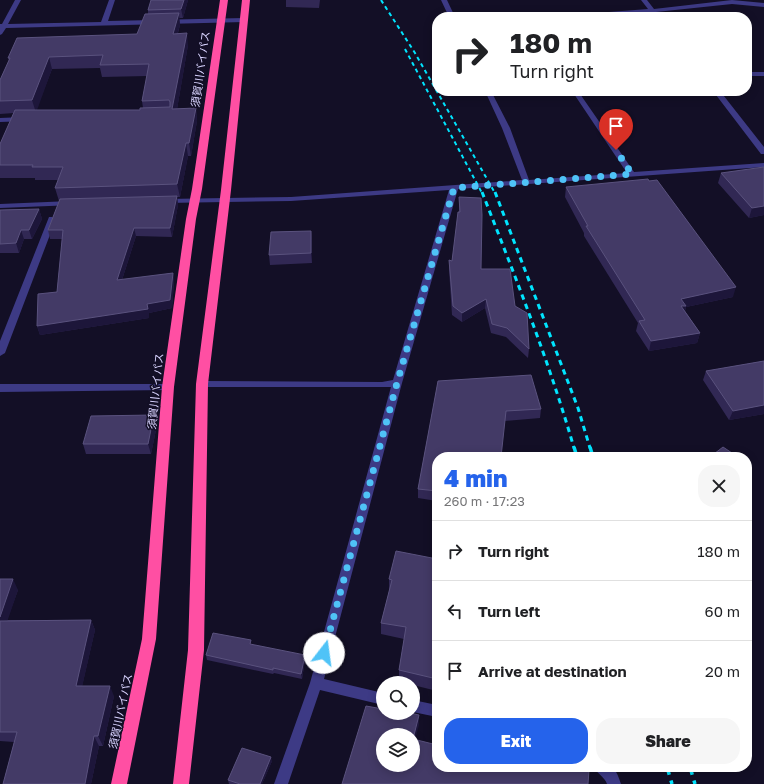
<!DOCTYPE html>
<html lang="en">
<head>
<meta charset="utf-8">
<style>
  :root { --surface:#fff; --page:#f6f6f6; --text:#202124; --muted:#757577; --line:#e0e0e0; --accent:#2563eb }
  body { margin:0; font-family:"Golos Text","Noto Sans JP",sans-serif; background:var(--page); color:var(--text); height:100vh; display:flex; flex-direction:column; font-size:15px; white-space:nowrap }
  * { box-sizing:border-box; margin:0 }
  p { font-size:13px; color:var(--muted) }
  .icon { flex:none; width:22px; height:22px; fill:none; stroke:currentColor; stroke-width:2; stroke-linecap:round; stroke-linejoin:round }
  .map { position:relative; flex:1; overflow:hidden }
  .panel { position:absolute; left:432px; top:452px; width:320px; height:320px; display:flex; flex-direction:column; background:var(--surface); border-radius:16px; box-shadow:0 2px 10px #0003 }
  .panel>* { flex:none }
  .banner { position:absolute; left:432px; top:12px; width:320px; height:84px; border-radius:16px; box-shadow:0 2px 10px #0003; background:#fff; color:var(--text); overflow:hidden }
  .buttons { position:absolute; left:376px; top:676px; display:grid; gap:8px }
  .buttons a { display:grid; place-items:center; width:44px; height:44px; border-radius:50%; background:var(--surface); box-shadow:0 2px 10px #0003; font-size:20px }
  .pin { position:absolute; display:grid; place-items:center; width:34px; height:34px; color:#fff; margin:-41px -17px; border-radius:50% 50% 50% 0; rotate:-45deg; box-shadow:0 0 4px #0007 }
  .pin .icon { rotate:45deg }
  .me { position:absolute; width:44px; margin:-22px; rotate:15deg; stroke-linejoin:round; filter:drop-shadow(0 0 3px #0008) }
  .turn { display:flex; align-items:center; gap:14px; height:84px; padding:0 12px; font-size:18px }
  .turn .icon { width:52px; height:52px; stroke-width:2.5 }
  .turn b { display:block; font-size:28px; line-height:34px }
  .round { display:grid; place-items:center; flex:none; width:42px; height:42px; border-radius:16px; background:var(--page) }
  .head { display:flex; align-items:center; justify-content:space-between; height:68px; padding:0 12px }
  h1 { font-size:24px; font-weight:800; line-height:30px; color:var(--accent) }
  .action { display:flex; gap:8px; margin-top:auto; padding:8px 12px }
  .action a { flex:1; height:46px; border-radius:16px; background:var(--accent); color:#fff; font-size:16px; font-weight:800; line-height:46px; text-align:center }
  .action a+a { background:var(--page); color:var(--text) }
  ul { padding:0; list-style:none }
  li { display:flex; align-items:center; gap:12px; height:60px; padding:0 12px; border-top:1px solid var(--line) }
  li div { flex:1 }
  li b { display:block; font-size:15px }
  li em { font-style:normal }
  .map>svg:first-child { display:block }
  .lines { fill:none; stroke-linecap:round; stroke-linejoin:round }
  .minor { fill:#3d3a85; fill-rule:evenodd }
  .highway { fill:#ff4fa3; fill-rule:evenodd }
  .rail-far2 { stroke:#00e5ff; stroke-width:2; stroke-dasharray:4 3.5; stroke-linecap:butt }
  .rail-far1 { stroke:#00e5ff; stroke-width:3; stroke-dasharray:5.5 4.5; stroke-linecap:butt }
  .rail { stroke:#00e5ff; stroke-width:3.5; stroke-dasharray:8 6; stroke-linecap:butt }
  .wall { fill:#312854; fill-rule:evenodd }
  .shaded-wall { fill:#1d163a }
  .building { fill:#433a66; stroke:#5a527e }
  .route { stroke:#4fc3f7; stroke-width:7; stroke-dasharray:0 12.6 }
  .labels { text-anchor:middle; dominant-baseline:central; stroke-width:3; stroke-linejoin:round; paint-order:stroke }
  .street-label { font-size:11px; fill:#d9d4ff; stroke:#130f26 }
</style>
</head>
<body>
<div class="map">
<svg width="764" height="784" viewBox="0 0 764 784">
  <rect width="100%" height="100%" fill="#130f26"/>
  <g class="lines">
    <path class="minor" d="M 15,0 L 21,0 L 8,24 L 101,22 L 109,0 L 115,0 L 108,21 L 244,18 L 247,20 L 244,22 L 6,28 L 2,34 L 0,35 L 0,24 L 2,24 Z
      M 441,0 L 447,0 L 455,17 L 449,17 Z
      M 641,0 L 647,0 L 654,9 L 732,0 L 764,3 L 764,7 L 732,4 L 656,12 L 657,14 L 654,16 L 650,13 L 595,17 L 567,17 L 570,15 L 648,9 Z
      M 747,72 L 764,72 L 764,76 L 747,76 Z
      M 485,91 L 491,91 L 510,128 L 529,180 L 627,173 L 572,91 L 578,91 L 634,172 L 764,163 L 764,167 L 458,189 L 402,383 L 324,679 L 383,693 L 383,705 L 320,690 L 288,784 L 274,784 L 310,683 L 391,387 L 202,387 L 197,384 L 202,381 L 382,382 L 393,380 L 449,190 L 291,201 L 165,203 L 161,201 L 165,199 L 291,197 L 522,180 L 502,128 Z
      M 713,91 L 720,91 L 764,147 L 764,154 L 761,154 Z
      M 24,117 L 27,117 L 27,121 L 0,122 L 0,118 Z
      M 71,201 L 74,201 L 74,205 L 0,208 L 0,204 Z
      M 49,217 L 52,217 L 56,219 L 5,353 L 0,356 L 0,341 Z
      M 0,384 L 168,384 L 173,387 L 168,390 L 0,392 Z
      M 413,700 L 437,705 L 437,717 L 413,712 Z
      M 594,767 C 613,767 615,765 621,784 L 607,784 C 605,777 597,774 594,767 Z"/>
    <path class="highway" d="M 220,0 L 228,0 L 202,189 L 196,219 L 174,387 L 156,639 L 127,784 L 111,784 L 142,639 L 162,387 L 186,219 L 192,189 Z
      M 242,0 L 250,0 L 231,190 L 208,384 L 204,650 L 189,784 L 173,784 L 188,650 L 196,384 L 221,190 Z"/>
    <path class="rail-far2" d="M 381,0 L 415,53 L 495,193
      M 405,49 L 482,193"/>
    <path class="rail-far1" d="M 482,192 C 515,276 549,361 574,448
      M 495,192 L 578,408 L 590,448"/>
    <path class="rail" d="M 574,447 L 577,457
      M 590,447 L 593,457
      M 667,767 L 672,784
      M 690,767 L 695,784"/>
  </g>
  <path class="wall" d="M 151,0 L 188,0 L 183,18 L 179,18 L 180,25 L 178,33 L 188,45 L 177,109 L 196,108 L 197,121 L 191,156 L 188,156 L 180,197 L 177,197 L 178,205 L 172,237 L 136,236 L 122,280 L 173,273 L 174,282 L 172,308 L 149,313 L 149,318 L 40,335 L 37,326 L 57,292 L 62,239 L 50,239 L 48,230 L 59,201 L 55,188 L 58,180 L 35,180 L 35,178 L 0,178 L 0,144 L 14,113 L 0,114 L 0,80 L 9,60 L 8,58 L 137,34 L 148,14 L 148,10 ZM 100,68 L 102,77 L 147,76 L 142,101 L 143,108 L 140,110 L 36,110 L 52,69 Z
    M 286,0 L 320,0 L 319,8 L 286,7 Z
    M 721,173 L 764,215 L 749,218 L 718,183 Z
    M 566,187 L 733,297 L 686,307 L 685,311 L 700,333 L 697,343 L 649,351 L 636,331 L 638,323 L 584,236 L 584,233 L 565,197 Z
    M 459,197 L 481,269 L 515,306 L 529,349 L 528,358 L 506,337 L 491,333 L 485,308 L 462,322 L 452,315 L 449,269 L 449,260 L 452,261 L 459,212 Z
    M 39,209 L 42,219 L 32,239 L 24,239 L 19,253 L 0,253 L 0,210 Z
    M 311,231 L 312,241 L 312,263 L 270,265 L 269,255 Z
    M 764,361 L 764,414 L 729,420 L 703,380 L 706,371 Z
    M 438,381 L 541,409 L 540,418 L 505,421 L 437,457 L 437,501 L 418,498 L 418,489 Z
    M 154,415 L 157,425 L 151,454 L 86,454 L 83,444 Z
    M 437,559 L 437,691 L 413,685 L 413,683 L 406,683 L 399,681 L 399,670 L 404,639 L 381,634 L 381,623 L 389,591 L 389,579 Z
    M 0,579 L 18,590 L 7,620 L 91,620 L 95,630 L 82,686 L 114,696 L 103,746 L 99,746 L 91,784 L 3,784 L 14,742 L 0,741 Z
    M 252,645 L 305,660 L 302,679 L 274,673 L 273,674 L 207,660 L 206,655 Z
    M 272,761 L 262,784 L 229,784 L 228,780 Z"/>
  <path class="shaded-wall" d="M 184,0 L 188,0 L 183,18 L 181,9 Z
    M 179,13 L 180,25 L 174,45 L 173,34 Z
    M 187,33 L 188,45 L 175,121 L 172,109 Z
    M 49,57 L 52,69 L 36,113 L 32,100 Z
    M 196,108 L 197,121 L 191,156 L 189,143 Z
    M 186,143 L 188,156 L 180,197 L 177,184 Z
    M 177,196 L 178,205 L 172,237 L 170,228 Z
    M 764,206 L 764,215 L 749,218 L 752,208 Z
    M 39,209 L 42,219 L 32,239 L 29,230 Z
    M 134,228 L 136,236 L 119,289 L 117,280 Z
    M 21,230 L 24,239 L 19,253 L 16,243 Z
    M 311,231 L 312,241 L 312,263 L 311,253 Z
    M 173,273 L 174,282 L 172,308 L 149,313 L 149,318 L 40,335 L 37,326 L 147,304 Z
    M 736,287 L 733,297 L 686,307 L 683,315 L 679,309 L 681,299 Z
    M 486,299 L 485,308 L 462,322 L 462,313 Z
    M 700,333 L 697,343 L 649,351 L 651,341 Z
    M 764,405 L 764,414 L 729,420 L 733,411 Z
    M 154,415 L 157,425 L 151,454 L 148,444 Z
    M 13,579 L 18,590 L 4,631 L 0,623 L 0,617 Z
    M 91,620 L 95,630 L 80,696 L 76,686 Z
    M 305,655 L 305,660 L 302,679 L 301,674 Z
    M 110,686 L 114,696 L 103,746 L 98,736 Z
    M 419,715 L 419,725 L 413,747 L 413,739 Z
    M 94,736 L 99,746 L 91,784 L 85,784 Z
    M 271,757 L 272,761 L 262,784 L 260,784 Z"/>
  <path class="building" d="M 151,0 L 184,0 L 181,9 L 148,10 Z
    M 179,13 L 173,34 L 187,33 L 172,109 L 196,108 L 189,143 L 186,143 L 177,184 L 55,188 L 63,167 L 32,167 L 33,165 L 0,165 L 0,144 L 15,110 L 140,110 L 140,108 L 170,107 L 170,102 L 169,100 L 142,101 L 149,64 L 100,65 L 103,55 L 49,57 L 32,100 L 0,101 L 0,80 L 10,58 L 8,58 L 17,38 L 137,34 L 145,14 Z
    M 764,167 L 764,206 L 752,208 L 721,173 Z
    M 648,179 L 649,181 L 657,180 L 736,287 L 681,299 L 686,306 L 681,306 L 700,333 L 651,341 L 639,321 L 645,320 L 586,226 L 588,226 L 566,187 Z
    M 177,196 L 170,228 L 134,228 L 117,280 L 173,273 L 170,300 L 147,304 L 148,309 L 37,326 L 38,294 L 57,292 L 63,230 L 48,230 L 60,199 Z
    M 459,197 L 481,198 L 482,215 L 481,269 L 510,269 L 515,306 L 527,313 L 529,349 L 507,328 L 492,324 L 486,299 L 462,313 L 453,306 L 449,260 L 452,261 L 458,212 L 460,212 Z
    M 39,209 L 29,230 L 21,230 L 16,243 L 0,244 L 0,210 Z
    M 311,231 L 311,253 L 269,255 L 271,232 Z
    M 764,361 L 764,405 L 733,411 L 706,371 Z
    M 531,375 L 541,409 L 506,411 L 501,457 L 437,457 L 437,491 L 418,489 L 438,381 Z
    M 154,415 L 148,444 L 83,444 L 91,416 Z
    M 723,447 L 738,457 L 710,457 Z
    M 396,551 L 437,559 L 437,641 L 436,648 L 437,648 L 437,679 L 399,670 L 406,627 L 381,623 L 392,580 L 389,579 Z
    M 0,579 L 13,579 L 0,617 Z
    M 91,620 L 76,686 L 110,686 L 98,736 L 94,736 L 85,784 L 3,784 L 17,732 L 0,732 L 0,621 Z
    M 213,633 L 251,640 L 250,644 L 305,655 L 301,674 L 273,668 L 273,670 L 206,655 Z
    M 366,706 L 383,709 L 383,713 L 410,713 L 419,715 L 413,739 L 413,735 L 383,735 L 383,765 L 413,765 L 413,739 L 437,745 L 437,767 L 575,767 L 589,770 L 588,784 L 342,784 Z
    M 242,748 L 271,757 L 260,784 L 240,784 L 228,780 Z"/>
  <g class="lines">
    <path class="route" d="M 324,653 L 397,383 L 454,188 L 632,174 L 616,150"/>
  </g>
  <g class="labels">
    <g class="street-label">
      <text transform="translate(200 69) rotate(-82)">須賀川バイパス</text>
      <text transform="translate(155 391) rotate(-84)">須賀川バイパス</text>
      <text transform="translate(120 711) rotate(-78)">須賀川バイパス</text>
    </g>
  </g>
</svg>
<div class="buttons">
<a><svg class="icon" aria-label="search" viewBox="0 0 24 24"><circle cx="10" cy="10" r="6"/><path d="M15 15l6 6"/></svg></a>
<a><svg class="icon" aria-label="layers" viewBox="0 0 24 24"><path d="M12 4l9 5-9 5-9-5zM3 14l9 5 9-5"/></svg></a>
</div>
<div class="pin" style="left:616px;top:150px;background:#d93025"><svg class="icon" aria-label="arrive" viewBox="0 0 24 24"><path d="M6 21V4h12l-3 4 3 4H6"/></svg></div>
<svg class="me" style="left:324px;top:653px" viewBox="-20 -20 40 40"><circle r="19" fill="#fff"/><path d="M0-13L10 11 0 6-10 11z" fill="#4fc3f7"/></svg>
<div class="banner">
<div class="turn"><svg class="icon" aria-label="right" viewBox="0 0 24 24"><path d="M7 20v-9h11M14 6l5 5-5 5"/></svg><div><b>180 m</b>Turn right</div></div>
</div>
<section class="panel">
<div class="head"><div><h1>4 min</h1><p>260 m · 17:23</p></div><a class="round"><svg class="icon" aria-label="close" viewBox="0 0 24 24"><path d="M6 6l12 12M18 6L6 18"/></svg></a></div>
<ul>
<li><svg class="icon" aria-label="right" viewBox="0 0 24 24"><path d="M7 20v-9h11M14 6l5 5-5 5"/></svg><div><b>Turn right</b></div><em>180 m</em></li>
<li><svg class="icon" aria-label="left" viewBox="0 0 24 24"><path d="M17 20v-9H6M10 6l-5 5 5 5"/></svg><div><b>Turn left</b></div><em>60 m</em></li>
<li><svg class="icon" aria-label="arrive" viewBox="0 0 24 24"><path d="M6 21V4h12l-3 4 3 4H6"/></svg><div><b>Arrive at destination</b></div><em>20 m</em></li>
</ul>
<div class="action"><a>Exit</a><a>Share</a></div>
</section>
</div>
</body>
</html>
